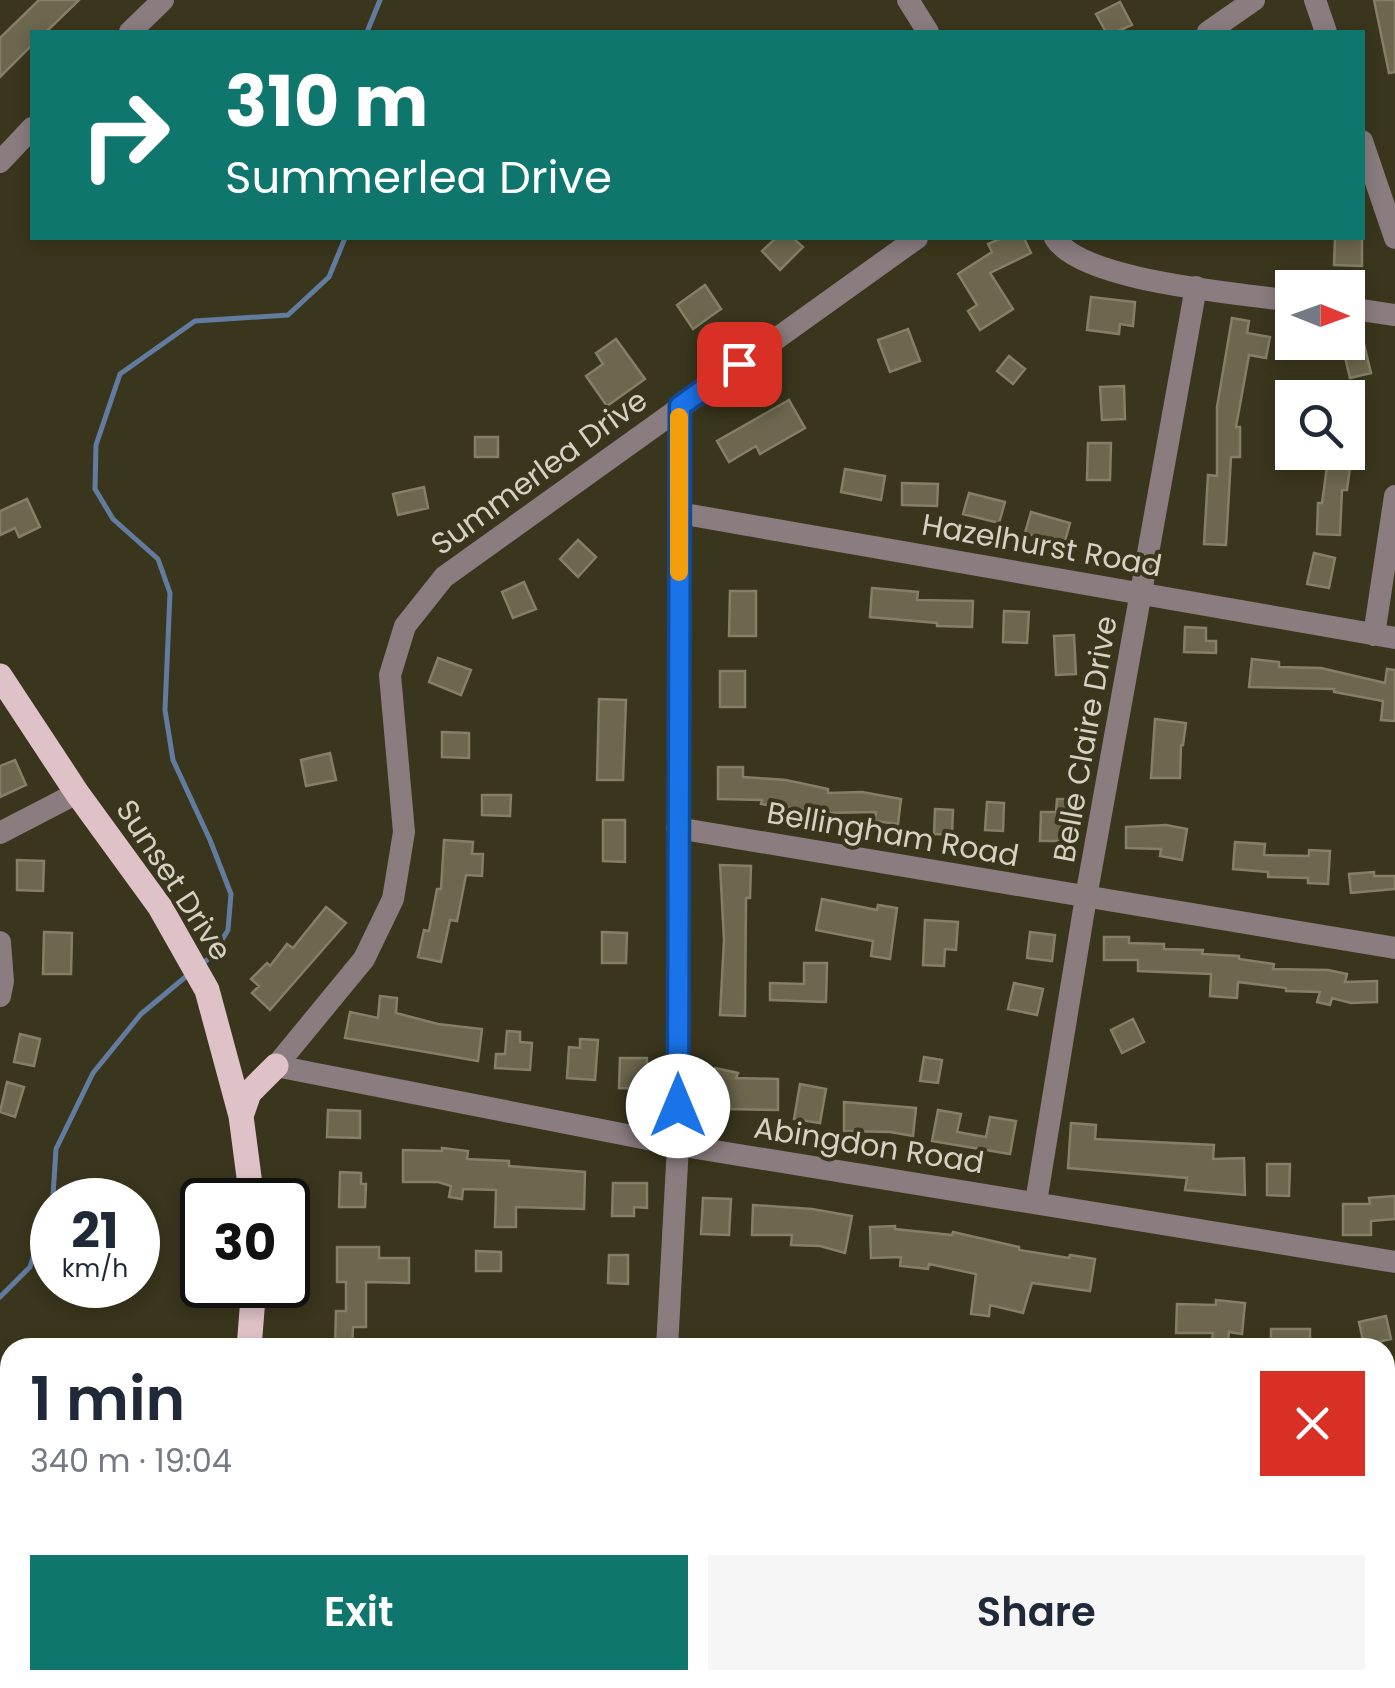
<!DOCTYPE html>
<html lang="en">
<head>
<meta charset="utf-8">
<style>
  :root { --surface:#fff; --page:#f6f6f7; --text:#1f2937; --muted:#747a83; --accent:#0f766e }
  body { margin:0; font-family:Poppins,sans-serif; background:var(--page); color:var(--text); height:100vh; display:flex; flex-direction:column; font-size:38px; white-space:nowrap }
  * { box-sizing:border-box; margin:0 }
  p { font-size:32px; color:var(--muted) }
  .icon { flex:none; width:55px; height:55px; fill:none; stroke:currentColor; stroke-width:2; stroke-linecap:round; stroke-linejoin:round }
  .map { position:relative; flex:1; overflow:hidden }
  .drawer { position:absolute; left:0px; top:1338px; width:1395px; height:352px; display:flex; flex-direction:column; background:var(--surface); border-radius:30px 30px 0 0; box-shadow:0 5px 15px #0003 }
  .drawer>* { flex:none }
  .banner { position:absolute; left:30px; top:30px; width:1335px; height:210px; border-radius:0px; box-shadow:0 5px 15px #0003; background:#0f766e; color:#fff; overflow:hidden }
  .needle { width:65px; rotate:91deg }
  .controls { position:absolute; left:1275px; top:270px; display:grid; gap:20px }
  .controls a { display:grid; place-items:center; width:90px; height:90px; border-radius:0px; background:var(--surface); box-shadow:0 5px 15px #0003; font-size:50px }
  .speed { position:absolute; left:30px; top:1178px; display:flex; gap:20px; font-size:50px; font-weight:700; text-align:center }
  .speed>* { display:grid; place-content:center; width:130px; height:130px; border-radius:50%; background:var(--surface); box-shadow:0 5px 15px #0003; line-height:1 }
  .speed small { font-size:25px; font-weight:400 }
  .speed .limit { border:5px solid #111; border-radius:15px; background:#fff; color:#111 }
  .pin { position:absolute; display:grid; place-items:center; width:85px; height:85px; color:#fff; margin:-42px; border-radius:20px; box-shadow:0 5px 15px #0006 }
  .me { position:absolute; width:110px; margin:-55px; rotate:0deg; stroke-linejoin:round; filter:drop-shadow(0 0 8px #0008) }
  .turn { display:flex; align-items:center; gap:35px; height:210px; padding:0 30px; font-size:45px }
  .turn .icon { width:130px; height:130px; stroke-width:2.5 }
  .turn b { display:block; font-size:70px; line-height:85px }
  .round { display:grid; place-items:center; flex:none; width:105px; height:105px; border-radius:0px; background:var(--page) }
  .summary { display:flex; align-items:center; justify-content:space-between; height:170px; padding:0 30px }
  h1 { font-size:60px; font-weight:600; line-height:75px }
  .cta { display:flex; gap:20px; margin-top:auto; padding:20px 30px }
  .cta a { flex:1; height:115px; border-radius:0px; background:var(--accent); color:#fff; font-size:40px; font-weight:600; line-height:115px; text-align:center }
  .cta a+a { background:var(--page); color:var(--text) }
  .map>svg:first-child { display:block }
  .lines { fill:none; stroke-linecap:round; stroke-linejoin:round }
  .stream { stroke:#627ca0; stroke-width:5 }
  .building { fill:#6c674d; stroke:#847f65; stroke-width:2.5 }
  .minor { stroke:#8a7c7f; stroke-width:22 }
  .major { stroke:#dfc2c8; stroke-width:25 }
  .route-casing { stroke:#114b97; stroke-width:25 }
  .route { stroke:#1a73e8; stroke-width:18 }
  .slow { stroke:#f59e0b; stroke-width:18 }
  .labels { text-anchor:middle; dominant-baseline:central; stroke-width:8; stroke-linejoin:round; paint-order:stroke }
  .street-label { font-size:30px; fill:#d5d2c4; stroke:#3a361d }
</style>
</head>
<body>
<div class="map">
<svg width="1395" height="1688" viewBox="0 0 1395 1688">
  <rect width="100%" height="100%" fill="#3a361d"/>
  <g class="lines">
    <path class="stream" d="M 367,32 L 380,0
      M 202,964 L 213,955 L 228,930 L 231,894 L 210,840 L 173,760 L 165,710 L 170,593 L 158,559 L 113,519 L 95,489 L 96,445 L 120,374 L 195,321 L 288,315 L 329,277 L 345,238
      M 0,1297 L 30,1267 L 53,1196 L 56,1149 L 93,1073 L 141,1014 L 189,974"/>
  </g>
  <path class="building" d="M 39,0 L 79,0 L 46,32 L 32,32 L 32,45 L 0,77 L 0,38 Z
    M 1374,0 L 1395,0 L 1395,72 L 1389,73 Z
    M 1120,2 L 1132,25 L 1116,32 L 1106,32 L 1096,14 Z
    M 776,238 L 793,238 L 803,247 L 780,270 L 762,251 Z
    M 1002,238 L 1024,238 L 1031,253 L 990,273 L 1013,309 L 980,330 L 968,311 L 977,305 L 958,274 L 992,252 L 988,244 Z
    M 1335,238 L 1362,238 L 1362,266 L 1334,265 Z
    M 705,285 L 721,309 L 693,329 L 677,305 Z
    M 1091,297 L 1135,302 L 1133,326 L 1120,324 L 1119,334 L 1087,330 Z
    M 1232,318 L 1249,321 L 1247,333 L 1270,337 L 1266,358 L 1249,355 L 1236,427 L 1240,427 L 1240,457 L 1231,457 L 1226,545 L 1204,544 L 1208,475 L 1217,476 L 1217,407 Z
    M 908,329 L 920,361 L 890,372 L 878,340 Z
    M 616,339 L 645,379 L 607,406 L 586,376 L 603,364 L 596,353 Z
    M 1363,340 L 1371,373 L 1350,378 L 1342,345 Z
    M 1009,356 L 1025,369 L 1013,384 L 997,371 Z
    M 1124,386 L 1125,419 L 1102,420 L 1100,387 Z
    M 1348,391 L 1364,394 L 1354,447 L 1348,447 Z
    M 789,400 L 805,428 L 760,454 L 756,446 L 729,462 L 717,441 Z
    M 475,437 L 498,437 L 498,457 L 475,457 Z
    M 1088,443 L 1111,443 L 1110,480 L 1087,480 Z
    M 1329,452 L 1352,452 L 1347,490 L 1342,490 L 1340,535 L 1317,534 L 1318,503 L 1322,503 Z
    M 845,469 L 885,476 L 881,500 L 841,492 Z
    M 902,483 L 938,484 L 937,506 L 902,505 Z
    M 424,487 L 428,508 L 398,515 L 393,494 Z
    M 969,493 L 1005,502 L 999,523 L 963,514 Z
    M 27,499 L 40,527 L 19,537 L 15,528 L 0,535 L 0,511 Z
    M 1031,512 L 1070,523 L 1064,545 L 1025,533 Z
    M 578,540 L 596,557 L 578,577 L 560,559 Z
    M 1314,553 L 1335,558 L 1329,588 L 1307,584 Z
    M 524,582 L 536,609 L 513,618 L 502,592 Z
    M 872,588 L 918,592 L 917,600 L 973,601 L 972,627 L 937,626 L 937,623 L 870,617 Z
    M 730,591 L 756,591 L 756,636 L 729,636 Z
    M 1004,611 L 1029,612 L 1027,643 L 1003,642 Z
    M 1185,627 L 1206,628 L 1206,641 L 1216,641 L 1216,653 L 1184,652 Z
    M 1074,635 L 1076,674 L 1056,675 L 1054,636 Z
    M 438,658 L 471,670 L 461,695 L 429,682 Z
    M 1252,659 L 1279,662 L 1279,667 L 1321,668 L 1385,683 L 1387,669 L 1395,670 L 1395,721 L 1381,720 L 1383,701 L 1334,692 L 1334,689 L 1249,687 Z
    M 720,671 L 745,671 L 745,707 L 720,707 Z
    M 599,699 L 626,700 L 623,780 L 597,780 Z
    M 1155,719 L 1186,723 L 1183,745 L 1181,745 L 1180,778 L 1151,778 Z
    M 442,732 L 469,733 L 469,758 L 442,757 Z
    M 330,753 L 336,780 L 306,786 L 301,760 Z
    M 15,760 L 26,785 L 0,797 L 0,766 Z
    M 718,767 L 743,767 L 743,777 L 786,780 L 828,789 L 828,793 L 862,792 L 901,799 L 898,824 L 875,821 L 876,812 L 827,813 L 761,804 L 762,800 L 718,799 Z
    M 482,795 L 511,795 L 510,816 L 482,815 Z
    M 1057,799 L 1069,799 L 1068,841 L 1040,841 L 1041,812 L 1056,812 Z
    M 987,802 L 1004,803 L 1003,831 L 985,830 Z
    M 935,809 L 953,810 L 952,835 L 934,834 Z
    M 603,820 L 625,820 L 625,862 L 603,861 Z
    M 1166,825 L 1187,829 L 1182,860 L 1160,856 L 1161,849 L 1126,848 L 1126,827 Z
    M 444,840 L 473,842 L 472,854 L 483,854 L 482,876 L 466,875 L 457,921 L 450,920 L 441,962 L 418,957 L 424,930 L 429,931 L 437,889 L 441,889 Z
    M 1235,842 L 1265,844 L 1264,855 L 1309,856 L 1309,850 L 1330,851 L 1328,884 L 1308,883 L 1308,878 L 1268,877 L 1268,872 L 1233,869 Z
    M 17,860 L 44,861 L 43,891 L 17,890 Z
    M 720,865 L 751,866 L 750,898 L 746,898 L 745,1016 L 720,1015 L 724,940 Z
    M 1374,872 L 1374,876 L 1395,876 L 1395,889 L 1351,893 L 1349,874 Z
    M 822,899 L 877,910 L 878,905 L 897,908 L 890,959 L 871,956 L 873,941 L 816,930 Z
    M 326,907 L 346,923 L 270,1010 L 252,993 L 259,986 L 251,979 L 267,963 L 270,966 L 287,944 L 293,948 Z
    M 925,920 L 958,922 L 956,950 L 945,949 L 944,966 L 923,965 Z
    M 44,932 L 72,933 L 71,974 L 43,974 Z
    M 602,932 L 627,933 L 626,963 L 602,963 Z
    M 1030,932 L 1055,935 L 1052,961 L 1027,958 Z
    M 1104,937 L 1129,937 L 1129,943 L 1164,944 L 1164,949 L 1203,950 L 1202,954 L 1239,956 L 1239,959 L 1274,964 L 1273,969 L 1328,970 L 1347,974 L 1345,982 L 1377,981 L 1377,1002 L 1351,1003 L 1332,998 L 1330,1005 L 1317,1002 L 1320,992 L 1286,991 L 1286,988 L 1238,982 L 1237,998 L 1210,996 L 1211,974 L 1138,971 L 1138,960 L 1104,960 Z
    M 804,963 L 827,963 L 826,1002 L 770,1000 L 770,983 L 804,984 Z
    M 1014,983 L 1043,989 L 1037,1015 L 1008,1009 Z
    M 380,996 L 397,998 L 396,1013 L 438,1024 L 482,1029 L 478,1061 L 345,1038 L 350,1012 L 378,1018 Z
    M 1133,1019 L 1144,1042 L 1122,1053 L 1111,1030 Z
    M 507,1031 L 520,1032 L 520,1042 L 532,1043 L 530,1070 L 495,1068 L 496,1054 L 505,1054 Z
    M 20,1034 L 40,1039 L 34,1066 L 14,1062 Z
    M 580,1039 L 598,1040 L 595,1080 L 567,1078 L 569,1047 L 580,1048 Z
    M 924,1057 L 942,1060 L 938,1083 L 920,1081 Z
    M 620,1058 L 647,1058 L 647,1089 L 619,1088 Z
    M 715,1068 L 738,1073 L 736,1078 L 778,1079 L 778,1110 L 725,1109 L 707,1105 Z
    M 7,1082 L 24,1087 L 15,1117 L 0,1112 Z
    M 800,1084 L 826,1089 L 820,1123 L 794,1119 Z
    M 844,1102 L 916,1108 L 913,1136 L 890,1132 L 844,1131 Z
    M 328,1110 L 360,1111 L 360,1138 L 327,1137 Z
    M 938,1110 L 961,1114 L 957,1132 L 986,1137 L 990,1117 L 1016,1121 L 1010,1154 L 932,1141 Z
    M 1071,1123 L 1096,1125 L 1095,1139 L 1214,1145 L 1213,1159 L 1244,1158 L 1245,1195 L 1185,1190 L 1187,1178 L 1068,1168 Z
    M 442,1148 L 468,1151 L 467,1159 L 509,1161 L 509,1166 L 585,1172 L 584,1209 L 516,1207 L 516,1227 L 495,1227 L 496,1190 L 463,1189 L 462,1199 L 449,1197 L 451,1186 L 438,1182 L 403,1182 L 403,1150 L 442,1151 Z
    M 1267,1164 L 1290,1164 L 1289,1196 L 1267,1195 Z
    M 340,1172 L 361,1173 L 361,1184 L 366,1184 L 365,1207 L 339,1207 Z
    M 613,1183 L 647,1183 L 647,1208 L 634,1207 L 634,1216 L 612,1216 Z
    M 1395,1196 L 1395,1219 L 1371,1221 L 1371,1235 L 1343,1235 L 1343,1204 L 1370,1204 L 1369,1198 Z
    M 703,1198 L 731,1199 L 729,1235 L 701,1234 Z
    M 753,1205 L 812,1209 L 852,1216 L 845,1253 L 820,1246 L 791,1245 L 792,1235 L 752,1235 Z
    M 895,1226 L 895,1229 L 952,1235 L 953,1232 L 1019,1247 L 1019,1250 L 1069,1258 L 1070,1255 L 1095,1259 L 1090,1291 L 1032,1283 L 1023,1313 L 990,1305 L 989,1316 L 971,1314 L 976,1274 L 929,1264 L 928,1269 L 900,1266 L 901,1257 L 871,1258 L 870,1227 Z
    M 337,1247 L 379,1247 L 379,1258 L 409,1258 L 409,1283 L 366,1282 L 366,1327 L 353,1327 L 352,1348 L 335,1348 L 336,1311 L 346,1311 L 346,1282 L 337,1282 Z
    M 476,1251 L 501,1252 L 501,1271 L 476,1271 Z
    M 609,1255 L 628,1255 L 628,1284 L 608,1283 Z
    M 1216,1300 L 1245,1303 L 1242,1334 L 1229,1332 L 1228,1342 L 1212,1340 L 1213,1333 L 1176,1333 L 1177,1304 L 1216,1305 Z
    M 1386,1316 L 1391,1339 L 1364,1345 L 1359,1322 Z
    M 1271,1329 L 1310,1329 L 1310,1348 L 1271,1348 Z"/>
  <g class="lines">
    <path class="minor" d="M 908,0 L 928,32
      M 1315,0 L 1326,32
      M 130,32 L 163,0
      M 1208,32 L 1254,0
      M 1362,141 L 1395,238
      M 0,162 L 32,128
      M 917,238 L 444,577 L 405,626 L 390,675 L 404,832 L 393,899 L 364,959 L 276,1066 L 678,1145 L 1395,1262
      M 1055,238 C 1082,282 1240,293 1292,301
      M 1348,308 L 1395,315
      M 679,513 L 1395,638
      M 1374,635 L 1395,496
      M 677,828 L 1395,948
      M 0,833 L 77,793
      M 0,942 L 3,981 L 0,996
      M 1036,1202 L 1086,897 L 1196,287
      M 667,1348 L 678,1145 L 679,406
      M 1385,1496 L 1395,1493
      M 1163,1680 L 1165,1688
      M 612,1688 L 614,1680"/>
    <path class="major" d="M 0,676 L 77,793 L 160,907 L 207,990 L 241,1116 L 252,1200
      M 241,1116 L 249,1093 L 276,1066
      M 249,1348 L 254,1285
      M 126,1688 L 129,1680"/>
  </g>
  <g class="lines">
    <g class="route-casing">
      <path id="route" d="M 678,1106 L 680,406 L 739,364"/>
    </g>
    <use href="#route" class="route"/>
    <path class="slow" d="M 679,572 L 679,417"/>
  </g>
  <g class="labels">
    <g class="street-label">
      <text transform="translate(539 472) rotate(-36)">Summerlea Drive</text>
      <text transform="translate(1042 545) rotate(10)">Hazelhurst Road</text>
      <text transform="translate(1085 739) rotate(-80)">Belle Claire Drive</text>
      <text transform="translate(893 834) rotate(10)">Bellingham Road</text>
      <text transform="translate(174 880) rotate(57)">Sunset Drive</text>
      <text transform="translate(869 1145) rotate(9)">Abingdon Road</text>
    </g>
  </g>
</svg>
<div class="controls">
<a><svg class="needle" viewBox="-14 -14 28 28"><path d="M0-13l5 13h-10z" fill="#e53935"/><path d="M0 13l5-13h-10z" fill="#747a83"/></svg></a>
<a><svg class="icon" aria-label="search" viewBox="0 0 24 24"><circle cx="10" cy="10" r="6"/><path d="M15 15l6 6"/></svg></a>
</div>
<div class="speed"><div>21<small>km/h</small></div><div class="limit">30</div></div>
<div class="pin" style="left:739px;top:364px;background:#d93025"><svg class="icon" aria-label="arrive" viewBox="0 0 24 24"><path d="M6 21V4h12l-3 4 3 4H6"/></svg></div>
<svg class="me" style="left:678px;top:1106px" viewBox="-20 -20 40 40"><circle r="19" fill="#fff"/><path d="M0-13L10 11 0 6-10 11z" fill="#1a73e8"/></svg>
<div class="banner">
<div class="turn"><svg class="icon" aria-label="right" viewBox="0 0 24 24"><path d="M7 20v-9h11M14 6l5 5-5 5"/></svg><div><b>310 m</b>Summerlea Drive</div></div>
</div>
<section class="drawer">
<div class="summary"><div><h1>1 min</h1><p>340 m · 19:04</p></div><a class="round" style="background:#d93025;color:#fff"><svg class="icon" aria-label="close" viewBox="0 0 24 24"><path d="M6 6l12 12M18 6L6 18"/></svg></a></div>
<div class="cta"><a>Exit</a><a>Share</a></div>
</section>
</div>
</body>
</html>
